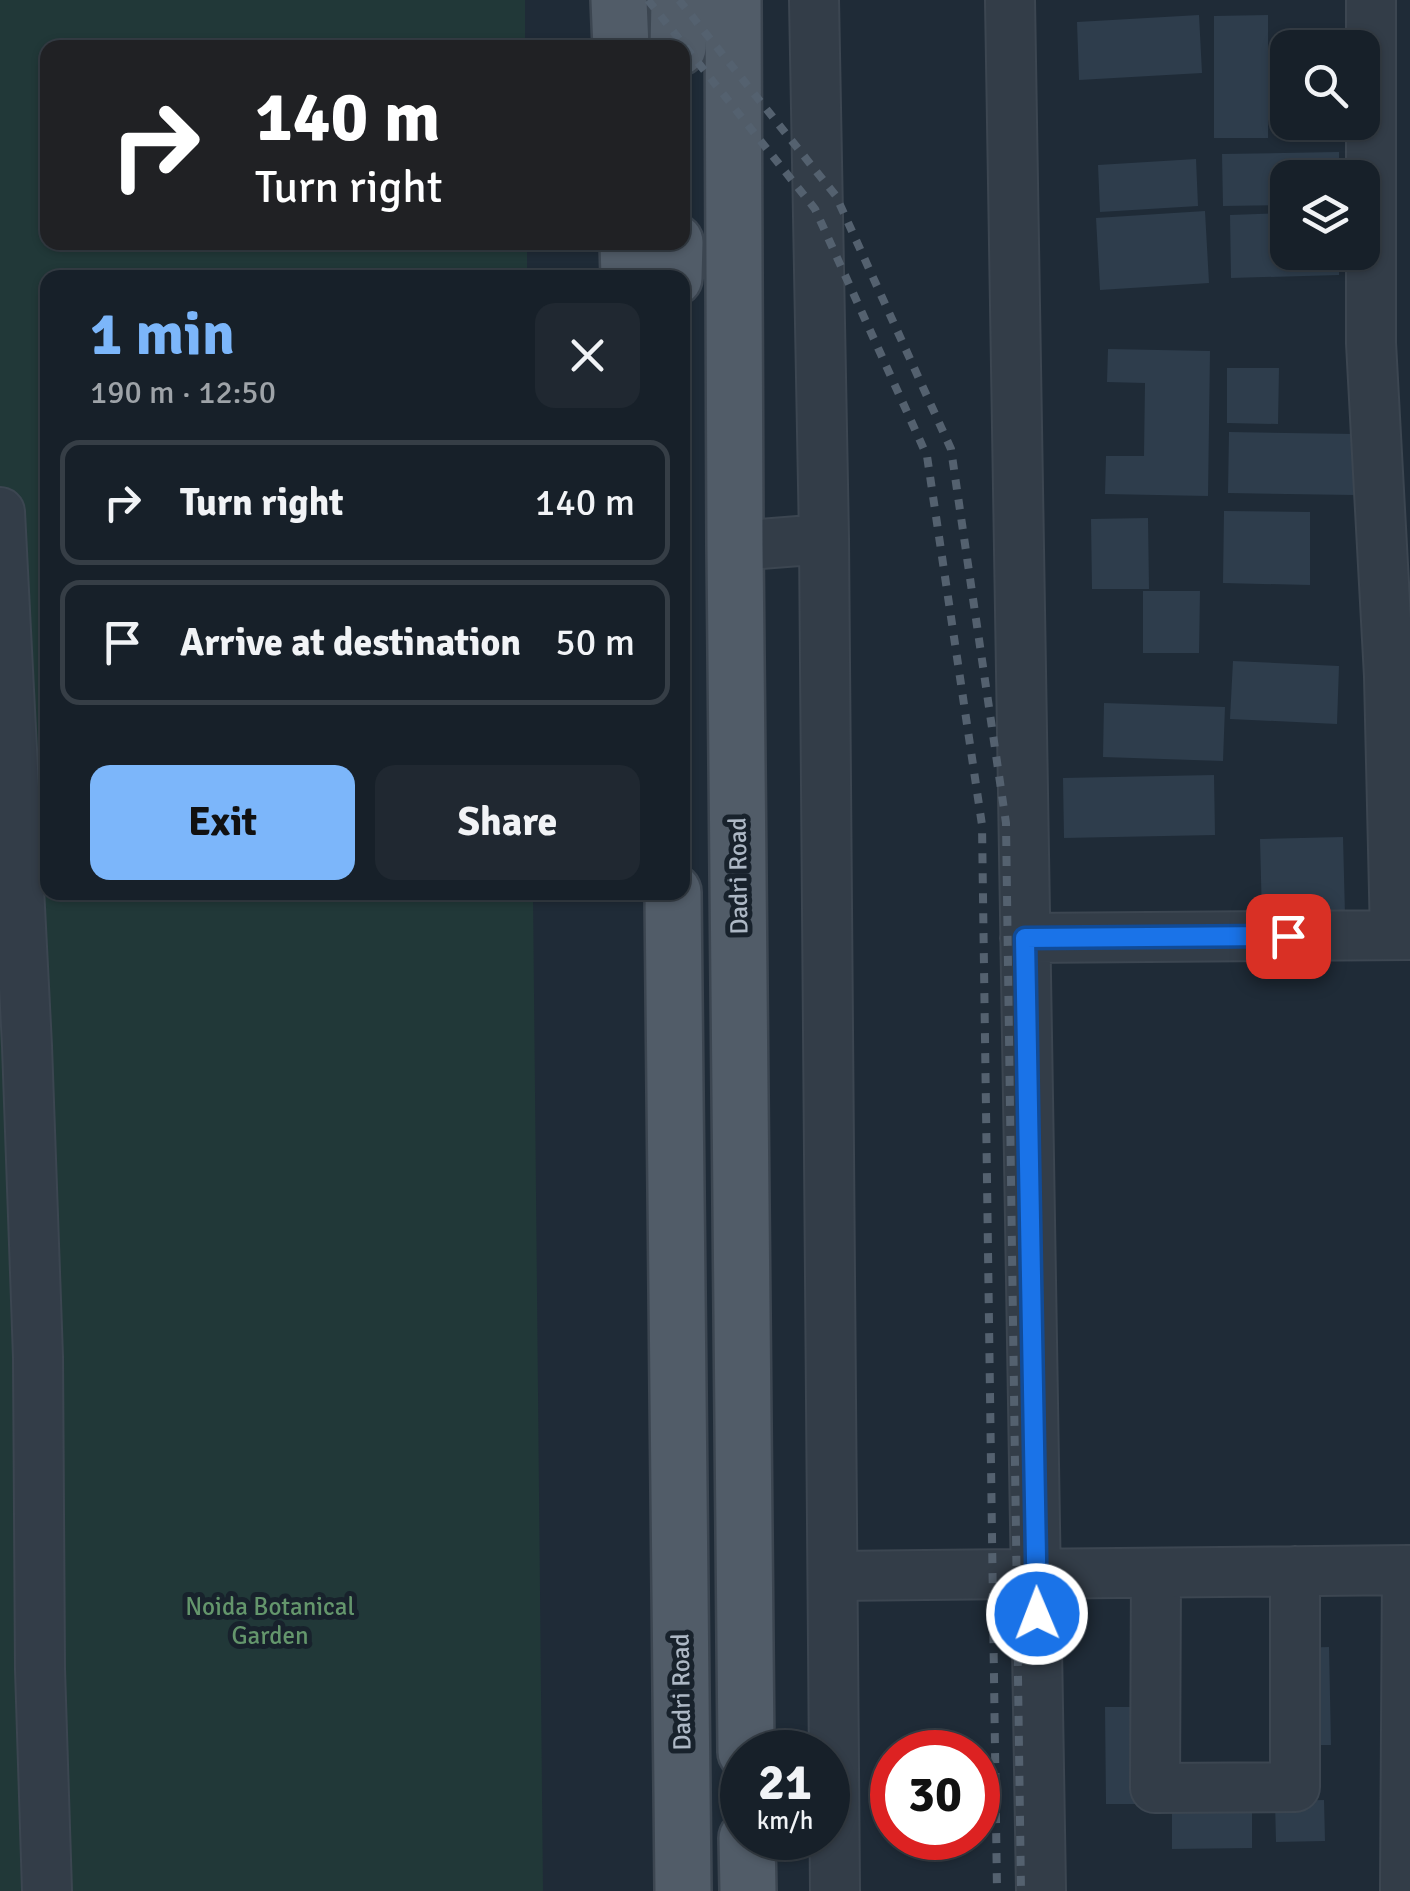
<!DOCTYPE html>
<html lang="en">
<head>
<meta charset="utf-8">
<style>
  :root { --surface:#172029; --page:#202831; --text:#f1f3f6; --muted:#9ea3a8; --line:#363e46; --accent:#7cb6fa }
  body { margin:0; font-family:Signika,sans-serif; background:var(--page); color:var(--text); height:100vh; display:flex; flex-direction:column; font-size:38px; white-space:nowrap }
  * { box-sizing:border-box; margin:0 }
  p { font-size:32px; color:var(--muted) }
  .icon { flex:none; width:55px; height:55px; fill:none; stroke:currentColor; stroke-width:2; stroke-linecap:round; stroke-linejoin:round }
  .map { position:relative; flex:1; overflow:hidden }
  .side { position:absolute; left:40px; top:270px; width:650px; height:630px; display:flex; flex-direction:column; background:var(--surface); border-radius:20px; box-shadow:0 2px 8px #0004,0 0 0 2px var(--line) }
  .side>* { flex:none }
  .banner { position:absolute; left:40px; top:40px; width:650px; height:210px; border-radius:20px; box-shadow:0 2px 8px #0004,0 0 0 2px var(--line); background:#202124; color:#fff; overflow:hidden }
  .buttons { position:absolute; left:1270px; top:30px; display:grid; gap:20px }
  .buttons a { display:grid; place-items:center; width:110px; height:110px; border-radius:20px; background:var(--surface); box-shadow:0 2px 8px #0004,0 0 0 2px var(--line); font-size:50px }
  .speed { position:absolute; left:720px; top:1730px; display:flex; gap:20px; font-size:50px; font-weight:700; text-align:center }
  .speed>* { display:grid; place-content:center; width:130px; height:130px; border-radius:50%; background:var(--surface); box-shadow:0 2px 8px #0004,0 0 0 2px var(--line); line-height:1 }
  .speed small { font-size:25px; font-weight:400 }
  .speed .limit { border:15px solid #d22; background:#fff; color:#111 }
  .pin { position:absolute; display:grid; place-items:center; width:85px; height:85px; color:#fff; margin:-42px; border-radius:20px; box-shadow:0 5px 15px #0006 }
  .me { position:absolute; width:110px; margin:-55px; rotate:359deg; stroke-linejoin:round; filter:drop-shadow(0 0 8px #0008) }
  .turn { display:flex; align-items:center; gap:35px; height:210px; padding:0 50px; font-size:45px }
  .turn .icon { width:130px; height:130px; stroke-width:2.5 }
  .turn b { display:block; font-size:70px; line-height:85px }
  .round { display:grid; place-items:center; flex:none; width:105px; height:105px; border-radius:20px; background:var(--page) }
  .head { display:flex; align-items:center; justify-content:space-between; height:170px; padding:0 50px }
  h1 { font-size:60px; font-weight:700; line-height:75px; color:var(--accent) }
  .action { display:flex; gap:20px; margin-top:auto; padding:20px 50px }
  .action a { flex:1; height:115px; border-radius:20px; background:var(--accent); color:#111; font-size:40px; font-weight:700; line-height:115px; text-align:center }
  .action a+a { background:var(--page); color:var(--text) }
  ul { padding:0; list-style:none }
  li { display:flex; align-items:center; gap:30px; height:125px; margin:0 20px 15px; padding:0 30px; border:5px solid var(--line); border-radius:20px }
  li div { flex:1 }
  li b { display:block; font-size:38px }
  li em { font-style:normal }
  .map>svg:first-child { display:block }
  .green { fill:#213838 }
  .building { fill:#2e3d4c }
  .lines { fill:none; stroke-linecap:round; stroke-linejoin:round }
  .minor-casing { stroke:#3c4651; stroke-width:52 }
  .major-casing { stroke:#3c4651; stroke-width:60 }
  .minor { stroke:#333d48; stroke-width:48 }
  .major { stroke:#515c68; stroke-width:55 }
  .rail { stroke:#54616f; stroke-width:8; stroke-dasharray:10 10; stroke-linecap:butt }
  .route-casing { stroke:#114b97; stroke-width:25 }
  .route { stroke:#1a73e8; stroke-width:18 }
  .labels { text-anchor:middle; dominant-baseline:central; stroke-width:10; stroke-linejoin:round; paint-order:stroke }
  .street-label { font-size:25px; fill:#adb8c5; stroke:#18222c }
  .park-label { font-size:25px; fill:#64966c; stroke:#18222c }
</style>
</head>
<body>
<div class="map">
<svg width="1410" height="1891" viewBox="0 0 1410 1891">
  <rect width="100%" height="100%" fill="#1f2b37"/>
  <path class="green" d="M 0,0 L 525,0 L 525,47 L 48,48 L 48,242 L 527,243 L 527,277 L 48,278 L 48,892 L 533,893 L 543,1891 L 0,1891 Z"/>
  <path class="building" d="M 1199,15 L 1202,73 L 1079,80 L 1077,22 Z
    M 1268,15 L 1268,138 L 1214,138 L 1214,16 Z
    M 1339,152 L 1339,178 L 1288,178 L 1288,205 L 1223,206 L 1222,154 Z
    M 1196,159 L 1198,206 L 1100,212 L 1098,165 Z
    M 1205,211 L 1209,283 L 1100,290 L 1096,218 Z
    M 1288,213 L 1288,252 L 1339,252 L 1339,275 L 1231,278 L 1230,215 Z
    M 1108,349 L 1210,351 L 1208,496 L 1105,494 L 1106,456 L 1144,456 L 1145,383 L 1107,382 Z
    M 1227,368 L 1279,368 L 1278,424 L 1227,423 Z
    M 1229,432 L 1355,434 L 1354,495 L 1228,493 Z
    M 1224,511 L 1310,512 L 1310,585 L 1223,583 Z
    M 1148,518 L 1149,589 L 1092,589 L 1091,519 Z
    M 1143,591 L 1200,591 L 1199,653 L 1143,653 Z
    M 1233,661 L 1339,666 L 1337,724 L 1230,719 Z
    M 1104,703 L 1225,707 L 1223,761 L 1103,757 Z
    M 1214,775 L 1215,835 L 1064,838 L 1063,778 Z
    M 1343,837 L 1345,915 L 1262,917 L 1260,839 Z
    M 1329,1647 L 1331,1745 L 1297,1745 L 1296,1648 Z
    M 1105,1707 L 1139,1707 L 1140,1804 L 1106,1804 Z
    M 1172,1798 L 1252,1798 L 1252,1848 L 1172,1849 Z
    M 1324,1800 L 1325,1841 L 1276,1842 L 1275,1801 Z"/>
  <g class="lines">
    <g class="minor-casing">
      <path id="minor" d="M 814,0 L 824,539 L 835,1891
        M 1010,0 L 1041,1891
        M 1371,0 L 1371,343 L 1389,676 L 1395,935
        M 0,512 L 27,1046 L 38,1357 L 40,1669 L 47,1891
        M 735,546 L 824,539
        M 1025,938 L 1410,935
        M 1156,1573 L 1155,1788 L 1295,1787 L 1295,1571
        M 833,1576 L 1410,1570
        M 1405,1891 L 1407,1570"/>
    </g>
    <g class="major-casing">
      <path id="major" d="M 619,0 L 621,48
        M 733,0 L 735,546 L 746,1752
        M 678,48 L 679,0
        M 628,242 L 629,278
        M 674,278 L 675,242
        M 673,892 L 683,1891
        M 747,1838 L 748,1891"/>
    </g>
    <use href="#minor" class="minor"/>
    <use href="#major" class="major"/>
    <path class="rail" d="M 648,0 L 815,209 L 927,456 L 982,825 L 997,1891
      M 679,0 L 836,196 L 951,449 L 1006,823 L 1021,1891"/>
  </g>
  <g class="lines">
    <g class="route-casing">
      <path id="route" d="M 1037,1614 L 1025,938 L 1288,936"/>
    </g>
    <use href="#route" class="route"/>
  </g>
  <g class="labels">
    <g class="street-label">
      <text transform="translate(738 876) rotate(-91)">Dadri Road</text>
      <text transform="translate(681 1692) rotate(-91)">Dadri Road</text>
    </g>
    <g class="park-label">
      <text x="270" y="1606">Noida Botanical<tspan x="270" dy="29">Garden</tspan></text>
    </g>
  </g>
</svg>
<div class="buttons">
<a><svg class="icon" aria-label="search" viewBox="0 0 24 24"><circle cx="10" cy="10" r="6"/><path d="M15 15l6 6"/></svg></a>
<a><svg class="icon" aria-label="layers" viewBox="0 0 24 24"><path d="M12 4l9 5-9 5-9-5zM3 14l9 5 9-5"/></svg></a>
</div>
<div class="speed"><div>21<small>km/h</small></div><div class="limit">30</div></div>
<div class="pin" style="left:1288px;top:936px;background:#d93025"><svg class="icon" aria-label="arrive" viewBox="0 0 24 24"><path d="M6 21V4h12l-3 4 3 4H6"/></svg></div>
<svg class="me" style="left:1037px;top:1614px" viewBox="-20 -20 40 40"><circle r="17" fill="#1a73e8" stroke="#fff" stroke-width="3"/><path d="M0-11L8 9 0 5-8 9z" fill="#fff"/></svg>
<div class="banner">
<div class="turn"><svg class="icon" aria-label="right" viewBox="0 0 24 24"><path d="M7 20v-9h11M14 6l5 5-5 5"/></svg><div><b>140 m</b>Turn right</div></div>
</div>
<section class="side">
<div class="head"><div><h1>1 min</h1><p>190 m · 12:50</p></div><a class="round"><svg class="icon" aria-label="close" viewBox="0 0 24 24"><path d="M6 6l12 12M18 6L6 18"/></svg></a></div>
<ul>
<li><svg class="icon" aria-label="right" viewBox="0 0 24 24"><path d="M7 20v-9h11M14 6l5 5-5 5"/></svg><div><b>Turn right</b></div><em>140 m</em></li>
<li><svg class="icon" aria-label="arrive" viewBox="0 0 24 24"><path d="M6 21V4h12l-3 4 3 4H6"/></svg><div><b>Arrive at destination</b></div><em>50 m</em></li>
</ul>
<div class="action"><a>Exit</a><a>Share</a></div>
</section>
</div>
</body>
</html>
